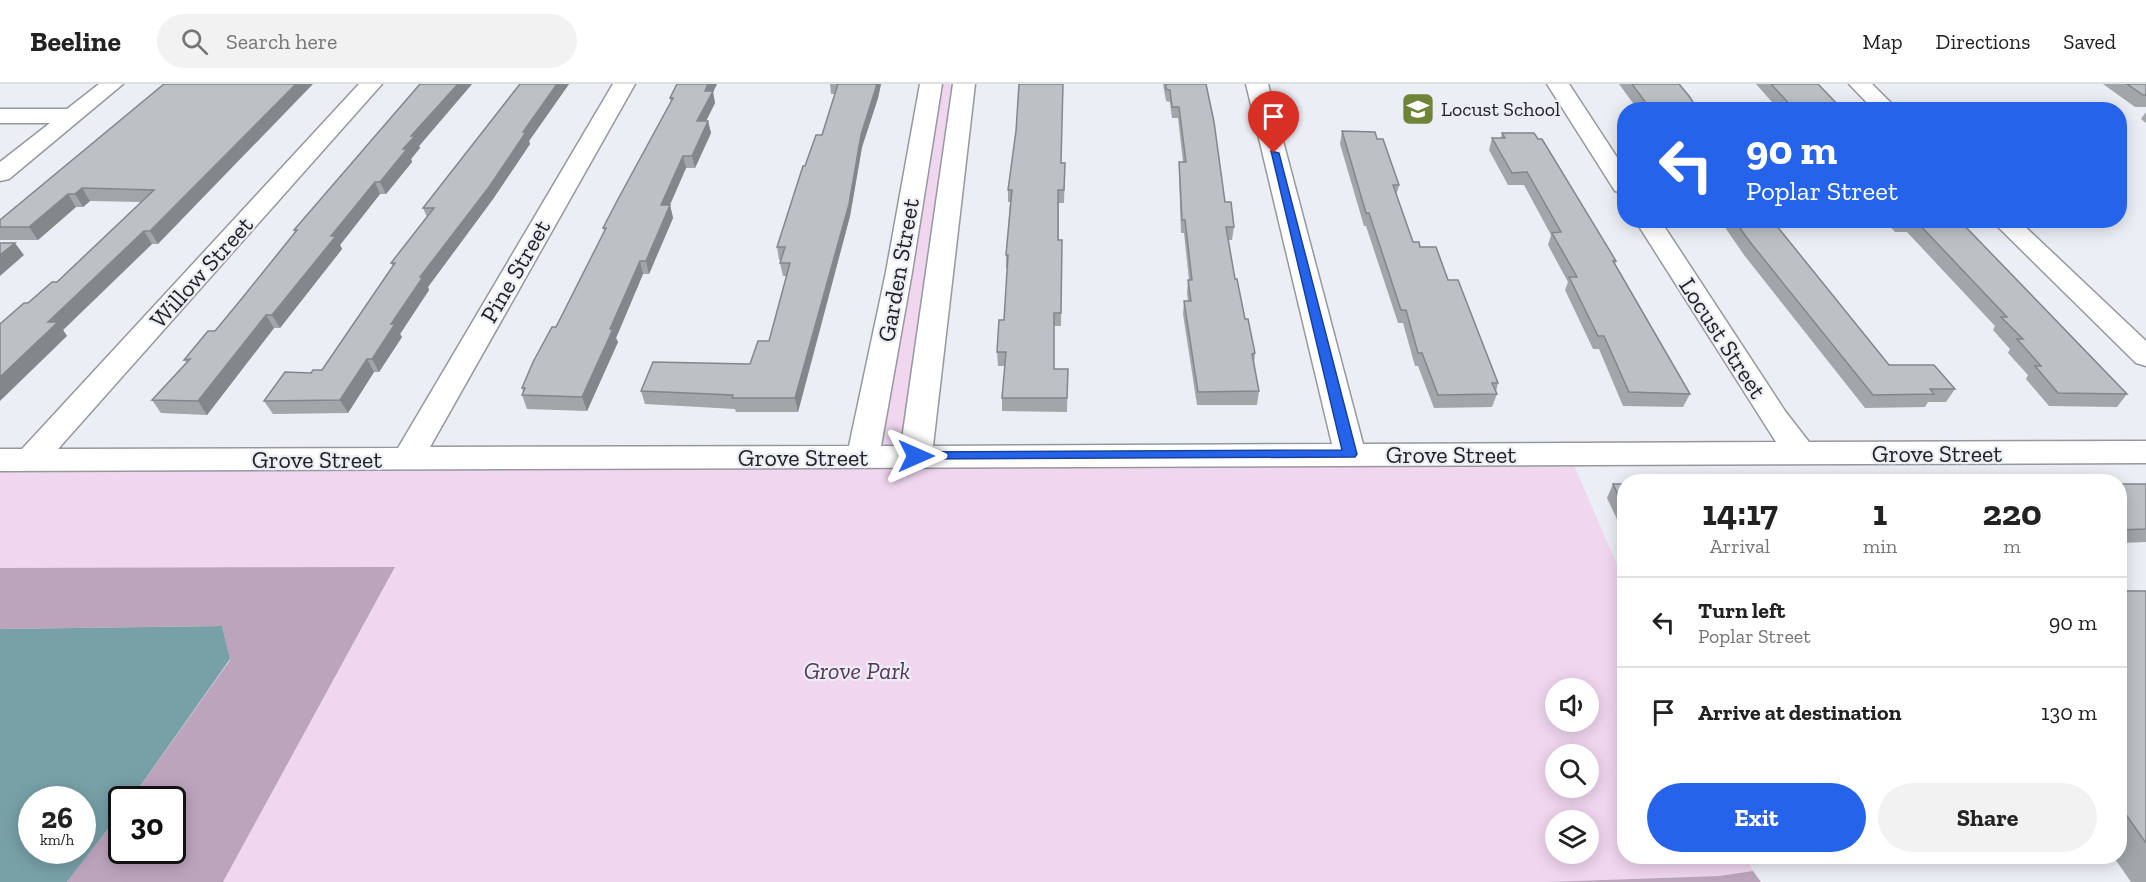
<!DOCTYPE html>
<html lang="en">
<head>
<meta charset="utf-8">
<style>
  :root { --surface:#fff; --page:#f2f2f2; --text:#222; --muted:#767676; --line:#e0e0e0; --accent:#2563eb }
  body { margin:0; font-family:"Zilla Slab",serif; background:var(--page); color:var(--text); height:100vh; display:flex; flex-direction:column; font-size:22px; white-space:nowrap }
  * { box-sizing:border-box; margin:0 }
  p { font-size:20px; color:var(--muted) }
  .icon { flex:none; width:33px; height:33px; fill:none; stroke:currentColor; stroke-width:2; stroke-linecap:round; stroke-linejoin:round }
  .map { position:relative; flex:1; overflow:hidden }
  .side { position:absolute; left:1617px; top:390px; width:510px; height:390px; display:flex; flex-direction:column; background:var(--surface); border-radius:24px; box-shadow:0 3px 15px #0003 }
  .side>* { flex:none }
  .hud { position:absolute; left:1617px; top:18px; width:510px; height:126px; border-radius:24px; box-shadow:0 3px 15px #0003; background:#2563eb; color:#fff; overflow:hidden }
  .buttons { position:absolute; left:1545px; top:594px; display:grid; gap:12px }
  .buttons a { display:grid; place-items:center; width:54px; height:54px; border-radius:50%; background:var(--surface); box-shadow:0 3px 15px #0003; font-size:30px }
  .speed { position:absolute; left:18px; top:702px; display:flex; gap:12px; font-size:30px; font-weight:700; text-align:center }
  .speed>* { display:grid; place-content:center; width:78px; height:78px; border-radius:50%; background:var(--surface); box-shadow:0 3px 15px #0003; line-height:1 }
  .speed small { font-size:15px; font-weight:400 }
  .speed .limit { border:3px solid #111; border-radius:9px; background:#fff; color:#111 }
  .pin { position:absolute; display:grid; place-items:center; width:51px; height:51px; color:#fff; margin:-62px -26px; border-radius:50% 50% 50% 0; rotate:-45deg; box-shadow:0 0 6px #0007 }
  .pin .icon { rotate:45deg }
  .me { position:absolute; width:66px; margin:-33px; rotate:90deg; stroke-linejoin:round; filter:drop-shadow(0 0 4px #0008) }
  .turn { display:flex; align-items:center; gap:21px; height:126px; padding:0 30px; font-size:27px }
  .turn .icon { width:78px; height:78px; stroke-width:2.5 }
  .turn b { display:block; font-size:42px; line-height:51px }
  .eta { display:flex; justify-content:space-evenly; align-items:center; height:102px; text-align:center }
  .eta b { font-size:36px; font-weight:800; line-height:42px }
  .cta { display:flex; gap:12px; margin-top:auto; padding:12px 30px }
  .cta a { flex:1; height:69px; border-radius:36px; background:var(--accent); color:#fff; font-size:24px; font-weight:800; line-height:69px; text-align:center }
  .cta a+a { background:var(--page); color:var(--text) }
  ul { padding:0; list-style:none }
  li { display:flex; align-items:center; gap:18px; height:90px; padding:0 30px; border-top:2px solid var(--line) }
  li div { flex:1 }
  li b { display:block; font-size:22px }
  li em { font-style:normal }
  header { display:flex; align-items:center; gap:36px; box-sizing:border-box; height:84px; padding:0 30px; background:var(--surface); border-bottom:2px solid var(--line) }
  header strong { font-size:28px }
  nav { display:flex; gap:33px; margin-inline-start:auto; font-size:21px }
  .search { width:420px; height:54px; background:var(--page); display:flex; align-items:center; gap:15px; box-sizing:border-box; padding:0 21px; border-radius:33px; color:var(--muted); font-size:22px }
  .map>svg:first-child { display:block }
  .green { fill:#f0d6ef; fill-rule:evenodd }
  .forest { fill:#bda4bd }
  .water { fill:#77a0a7; fill-rule:evenodd }
  .lines { fill:none; stroke-linecap:round; stroke-linejoin:round }
  .minor-casing { stroke:#96989e; stroke-width:3 }
  .minor { fill:#fff; fill-rule:evenodd }
  .wall { fill:#a1a6a9 }
  .shaded-wall { fill:#83878a }
  .building { fill:#bbc1c5; stroke:#83878a; stroke-width:1.5 }
  .route { fill:#2563eb; stroke:#184099; stroke-width:1.5 }
  .labels { text-anchor:middle; dominant-baseline:central; stroke-width:4.5; stroke-linejoin:round; paint-order:stroke }
  .far-poi-label { font-size:20px; fill:#222325; stroke:#ebeef4; text-anchor:start }
  .street-label { font-size:24px; fill:#222325; stroke:#ebeef4 }
  .park-label { font-size:24px; font-style:italic; fill:#5a355a; stroke:#ebeef4 }
</style>
</head>
<body>
<header>
<strong>Beeline</strong>
<div class="search"><svg class="icon" aria-label="search" viewBox="0 0 24 24"><circle cx="10" cy="10" r="6"/><path d="M15 15l6 6"/></svg>Search here</div>
<nav><a>Map</a><a>Directions</a><a>Saved</a></nav>
</header>
<div class="map">
<svg width="2146" height="798" viewBox="0 0 2146 798">
  <rect width="100%" height="100%" fill="#ebeef4"/>
  <path class="green" d="M 933,0 L 961,0 L 912,369 L 868,369 Z
    M 1570,372 L 1624,497 L 1624,772 L 1746,773 L 1753,787 L 1719,792 L 1546,798 L 223,798 L 395,484 L 0,484 L 0,376 ZM 1556,604 L 1588,604 L 1588,638 L 1556,638 ZM 1556,670 L 1588,670 L 1588,704 L 1556,704 ZM 1556,736 L 1588,736 L 1588,770 L 1556,770 Z"/>
  <path class="forest" d="M 395,483 L 223,798 L 67,798 L 121,728 L 122,766 L 172,766 L 172,716 L 131,715 L 230,576 L 222,542 L 0,545 L 0,484 Z
    M 1753,787 L 1761,798 L 1546,798 L 1719,792 Z"/>
  <path class="water" d="M 222,542 L 230,575 L 131,715 L 122,716 L 121,728 L 67,798 L 0,798 L 0,545 ZM 32,716 L 82,716 L 82,766 L 32,766 Z"/>
  <g class="lines">
    <g class="minor-casing">
      <path id="minor" d="M 99,0 L 123,0 L 9,95 L 0,97 L 0,78 L 50,39 L 0,39 L 0,25 L 67,25 Z
        M 359,0 L 382,0 L 58,365 L 398,364 L 613,0 L 635,0 L 430,363 L 849,362 L 886,188 L 920,0 L 942,0 L 912,188 L 881,362 L 901,362 L 953,0 L 975,0 L 933,362 L 1332,360 L 1246,0 L 1268,0 L 1363,360 L 1776,358 L 1635,136 L 1660,136 L 1785,327 L 1809,358 L 2146,357 L 2146,379 L 0,387 L 0,365 L 22,365 Z
        M 1547,0 L 1569,0 L 1624,84 L 1624,109 L 1615,107 Z
        M 1849,0 L 1872,0 L 1898,26 L 1874,26 Z
        M 1991,136 L 2018,136 L 2146,257 L 2146,282 L 2136,279 Z"/>
    </g>
    <use href="#minor" class="minor"/>
  </g>
  <path class="wall" d="M 164,0 L 158,160 L 152,160 L 63,246 L 67,252 L 28,219 L 57,198 L 141,118 L 90,117 L 83,123 L 76,123 L 38,156 L 0,156 L 0,136 Z
    M 420,0 L 472,0 L 419,62 L 420,64 L 411,75 L 412,78 L 386,110 L 380,110 L 340,161 L 342,165 L 280,244 L 274,244 L 207,331 L 161,329 L 152,316 L 187,279 L 184,276 L 215,247 L 239,218 L 295,148 L 294,146 Z
    M 520,0 L 569,0 L 529,57 L 530,60 L 493,115 L 428,203 L 429,206 L 400,250 L 402,253 L 379,288 L 374,288 L 348,329 L 273,330 L 264,317 L 311,289 L 322,286 L 393,182 L 391,179 L 427,133 L 423,124 Z
    M 677,0 L 717,0 L 713,8 L 715,19 L 706,37 L 708,37 L 711,49 L 695,84 L 686,84 L 670,121 L 673,134 L 649,190 L 643,190 L 616,254 L 618,258 L 587,327 L 527,325 L 522,311 L 523,308 L 522,304 L 556,243 L 605,148 L 603,144 L 671,18 L 670,14 Z
    M 830,0 L 881,0 L 878,14 L 862,63 L 850,132 L 798,328 L 736,328 L 735,325 L 645,320 L 641,307 L 750,280 L 769,257 L 787,192 L 783,192 L 780,179 L 781,176 L 779,176 L 777,163 L 805,82 L 822,51 L 835,10 L 831,10 Z
    M 1163,0 L 1206,0 L 1225,118 L 1234,143 L 1232,156 L 1228,156 L 1235,195 L 1245,235 L 1255,269 L 1254,280 L 1259,307 L 1257,321 L 1197,321 L 1183,230 L 1184,217 L 1188,217 L 1187,209 L 1188,196 L 1189,196 L 1184,149 L 1181,149 L 1179,90 L 1179,78 L 1183,78 L 1178,34 L 1172,34 L 1170,18 L 1166,17 Z
    M 1619,0 L 1679,0 L 1695,21 L 1694,24 L 1695,26 L 1638,26 Z
    M 1756,0 L 1818,0 L 1843,26 L 1779,26 Z
    M 2103,0 L 2146,0 L 2146,23 L 2135,23 Z
    M 2146,28 L 2146,39 L 2141,35 Z
    M 1016,47 L 1061,79 L 1065,79 L 1064,119 L 1059,119 L 1059,156 L 1062,156 L 1061,242 L 1054,242 L 1054,285 L 1068,285 L 1067,328 L 1002,327 L 1002,314 L 1005,282 L 998,282 L 997,268 L 1004,236 L 1008,184 L 1006,184 L 1006,171 L 1010,118 L 1008,118 L 1008,106 Z
    M 1342,47 L 1377,55 L 1399,101 L 1396,112 L 1413,158 L 1420,163 L 1448,196 L 1498,299 L 1496,308 L 1497,310 L 1492,323 L 1434,324 L 1418,282 L 1415,282 L 1403,239 L 1398,239 L 1366,142 L 1364,142 L 1340,60 Z
    M 1502,49 L 1616,177 L 1615,180 L 1690,310 L 1683,323 L 1623,322 L 1599,265 L 1593,265 L 1565,206 L 1568,198 L 1548,161 L 1551,151 L 1524,101 L 1508,101 L 1489,66 L 1492,54 L 1501,54 Z
    M 1720,136 L 1772,136 L 1889,281 L 1955,305 L 1946,318 L 1928,318 L 1925,323 L 1865,324 L 1744,171 Z
    M 1884,136 L 1959,136 L 2127,310 L 2117,323 L 2049,322 L 2026,295 L 2028,291 L 2008,269 L 2010,265 L 1993,246 L 1995,242 L 1907,148 L 1895,148 Z
    M 1613,400 L 1624,400 L 1624,450 L 1607,414 Z
    M 2120,400 L 2146,400 L 2146,458 L 2120,459 Z
    M 2120,507 L 2146,507 L 2146,798 L 2131,798 L 2113,772 L 2120,772 Z"/>
  <path class="shaded-wall" d="M 296,0 L 313,0 L 158,160 L 150,147 Z
    M 458,0 L 472,0 L 419,62 L 420,64 L 411,75 L 412,78 L 386,110 L 380,98 L 403,65 L 411,52 Z
    M 557,0 L 569,0 L 529,57 L 530,60 L 493,115 L 428,203 L 429,206 L 400,250 L 402,253 L 379,288 L 372,275 L 391,240 L 420,193 Z
    M 708,0 L 717,0 L 713,8 L 715,19 L 700,49 L 697,37 L 705,7 Z
    M 877,0 L 881,0 L 878,14 L 862,63 L 850,132 L 798,328 L 795,314 L 861,51 Z
    M 708,37 L 711,49 L 695,84 L 692,72 Z
    M 683,72 L 686,84 L 664,134 L 661,121 Z
    M 375,98 L 380,110 L 340,161 L 342,165 L 280,244 L 272,231 L 331,152 Z
    M 82,104 L 90,117 L 83,123 L 75,110 Z
    M 68,110 L 76,123 L 38,156 L 29,143 Z
    M 670,121 L 673,134 L 649,190 L 646,177 Z
    M 144,147 L 152,160 L 63,246 L 67,252 L 0,317 L 0,293 L 48,238 Z
    M 15,159 L 24,171 L 0,192 L 0,171 Z
    M 640,177 L 643,190 L 616,254 L 618,258 L 587,327 L 582,313 L 610,245 Z
    M 266,231 L 274,244 L 207,331 L 198,317 Z
    M 367,275 L 374,288 L 348,329 L 340,316 Z"/>
  <path class="building" d="M 164,0 L 296,0 L 150,147 L 144,147 L 48,238 L 58,238 L 0,293 L 0,240 L 24,219 L 28,219 L 52,198 L 57,198 L 154,106 L 82,104 L 75,110 L 68,110 L 29,143 L 0,143 L 0,136 Z
    M 420,0 L 458,0 L 411,52 L 415,52 L 403,65 L 407,65 L 380,98 L 375,98 L 331,152 L 336,152 L 272,231 L 266,231 L 198,317 L 152,316 L 190,275 L 184,276 L 208,247 L 215,247 L 239,218 L 297,146 L 294,146 Z
    M 520,0 L 557,0 L 523,48 L 526,48 L 489,103 L 420,193 L 423,193 L 391,240 L 395,240 L 372,275 L 367,275 L 340,316 L 264,317 L 285,288 L 311,289 L 313,286 L 322,286 L 395,179 L 391,179 L 434,124 L 423,124 Z
    M 677,0 L 708,0 L 705,7 L 713,7 L 697,37 L 708,37 L 692,72 L 683,72 L 661,121 L 670,121 L 646,177 L 640,177 L 610,245 L 613,245 L 582,313 L 522,311 L 525,304 L 522,304 L 533,278 L 552,243 L 556,243 L 606,144 L 603,144 L 617,117 L 673,14 L 670,14 Z
    M 838,0 L 877,0 L 861,51 L 849,120 L 795,314 L 732,314 L 733,311 L 641,307 L 653,278 L 750,280 L 758,257 L 769,257 L 790,179 L 780,179 L 785,163 L 777,163 L 803,82 L 805,82 L 816,51 L 822,51 Z
    M 1019,0 L 1063,0 L 1061,79 L 1065,79 L 1064,106 L 1058,106 L 1058,156 L 1062,156 L 1061,229 L 1054,229 L 1054,285 L 1068,285 L 1067,314 L 1002,314 L 1006,268 L 997,268 L 999,236 L 1004,236 L 1008,171 L 1006,171 L 1012,106 L 1008,106 L 1016,47 Z
    M 1166,0 L 1206,0 L 1214,38 L 1225,118 L 1231,118 L 1234,143 L 1226,143 L 1235,195 L 1237,195 L 1245,235 L 1248,235 L 1255,269 L 1252,270 L 1259,307 L 1198,308 L 1184,217 L 1191,217 L 1188,196 L 1192,196 L 1185,136 L 1182,136 L 1179,78 L 1186,78 L 1179,23 L 1172,23 L 1170,6 L 1166,5 Z
    M 1632,0 L 1679,0 L 1689,12 L 1695,21 L 1692,21 L 1695,26 L 1651,26 Z
    M 1771,0 L 1818,0 L 1843,26 L 1795,26 Z
    M 2127,0 L 2146,0 L 2146,11 L 2143,11 Z
    M 1342,47 L 1375,48 L 1377,55 L 1383,55 L 1399,101 L 1393,101 L 1413,158 L 1419,158 L 1420,163 L 1436,163 L 1448,196 L 1458,196 L 1498,299 L 1492,299 L 1497,310 L 1438,311 L 1422,269 L 1418,269 L 1406,226 L 1401,226 L 1369,129 L 1366,129 Z
    M 1502,49 L 1534,49 L 1538,55 L 1542,55 L 1616,177 L 1613,177 L 1690,310 L 1629,308 L 1604,252 L 1598,252 L 1569,193 L 1577,193 L 1552,149 L 1561,148 L 1527,88 L 1512,89 L 1492,54 L 1505,54 Z
    M 1734,136 L 1772,136 L 1889,281 L 1934,281 L 1955,305 L 1930,305 L 1934,310 L 1873,311 L 1750,158 Z
    M 1915,136 L 1959,136 L 2127,310 L 2058,309 L 2035,282 L 2041,282 L 2017,255 L 2023,255 L 2001,233 L 2007,233 Z
    M 0,159 L 15,159 L 0,171 Z
    M 1613,400 L 1624,400 L 1624,424 Z
    M 2120,400 L 2146,400 L 2146,445 L 2120,446 Z
    M 2120,507 L 2146,507 L 2146,759 L 2120,722 Z"/>
  <path class="route" d="M 1271,67 L 1279,69 L 1357,370 L 1355,373 L 912,375 L 912,369 L 916,368 L 1342,366 Z"/>
  <defs>
    <g id="school-square" transform="scale(1.725)"><rect x="-9" y="-9" width="18" height="18" rx="4" fill="#6f8436" stroke="#ebeef4"/><path d="M0-5L7-2L0 1L-7-2ZM-4 1L0 2.5L4 1V4Q0 6-4 4Z" fill="#fff"/></g>
  </defs>
  <g fill-rule="evenodd">
    <use href="#school-square" x="1418" y="25"/>
  </g>
  <g class="labels">
    <g class="far-poi-label">
      <text x="1441" y="25">Locust School</text>
    </g>
    <g class="street-label">
      <text transform="translate(898 186) rotate(-80)">Garden Street</text>
      <text transform="translate(515 187) rotate(-60)">Pine Street</text>
      <text transform="translate(201 188) rotate(-48)">Willow Street</text>
      <text transform="translate(1723 254) rotate(57)">Locust Street</text>
      <text x="1937" y="369">Grove Street</text>
      <text x="1451" y="370">Grove Street</text>
      <text x="803" y="373">Grove Street</text>
      <text x="317" y="375">Grove Street</text>
    </g>
    <g class="park-label">
      <text x="857" y="586">Grove Park</text>
    </g>
  </g>
</svg>
<div class="buttons">
<a><svg class="icon" aria-label="sound" viewBox="0 0 24 24"><path d="M4 9h4l5-4v14l-5-4H4zM17 9q2 3 0 6"/></svg></a>
<a><svg class="icon" aria-label="search" viewBox="0 0 24 24"><circle cx="10" cy="10" r="6"/><path d="M15 15l6 6"/></svg></a>
<a><svg class="icon" aria-label="layers" viewBox="0 0 24 24"><path d="M12 4l9 5-9 5-9-5zM3 14l9 5 9-5"/></svg></a>
</div>
<div class="speed"><div>26<small>km/h</small></div><div class="limit">30</div></div>
<div class="pin" style="left:1274px;top:69px;background:#d93025"><svg class="icon" aria-label="arrive" viewBox="0 0 24 24"><path d="M6 21V4h12l-3 4 3 4H6"/></svg></div>
<svg class="me" style="left:916px;top:372px" viewBox="-20 -20 40 40"><path d="M0-17L14 15 0 8-14 15z" fill="#2563eb" stroke="#fff" stroke-width="4"/></svg>
<div class="hud">
<div class="turn"><svg class="icon" aria-label="left" viewBox="0 0 24 24"><path d="M17 20v-9H6M10 6l-5 5 5 5"/></svg><div><b>90 m</b>Poplar Street</div></div>
</div>
<section class="side">
<div class="eta">
<div><b>14:17</b><p>Arrival</p></div>
<div><b>1</b><p>min</p></div>
<div><b>220</b><p>m</p></div>
</div>
<ul>
<li><svg class="icon" aria-label="left" viewBox="0 0 24 24"><path d="M17 20v-9H6M10 6l-5 5 5 5"/></svg><div><b>Turn left</b><p>Poplar Street</p></div><em>90 m</em></li>
<li><svg class="icon" aria-label="arrive" viewBox="0 0 24 24"><path d="M6 21V4h12l-3 4 3 4H6"/></svg><div><b>Arrive at destination</b></div><em>130 m</em></li>
</ul>
<div class="cta"><a>Exit</a><a>Share</a></div>
</section>
</div>
</body>
</html>
